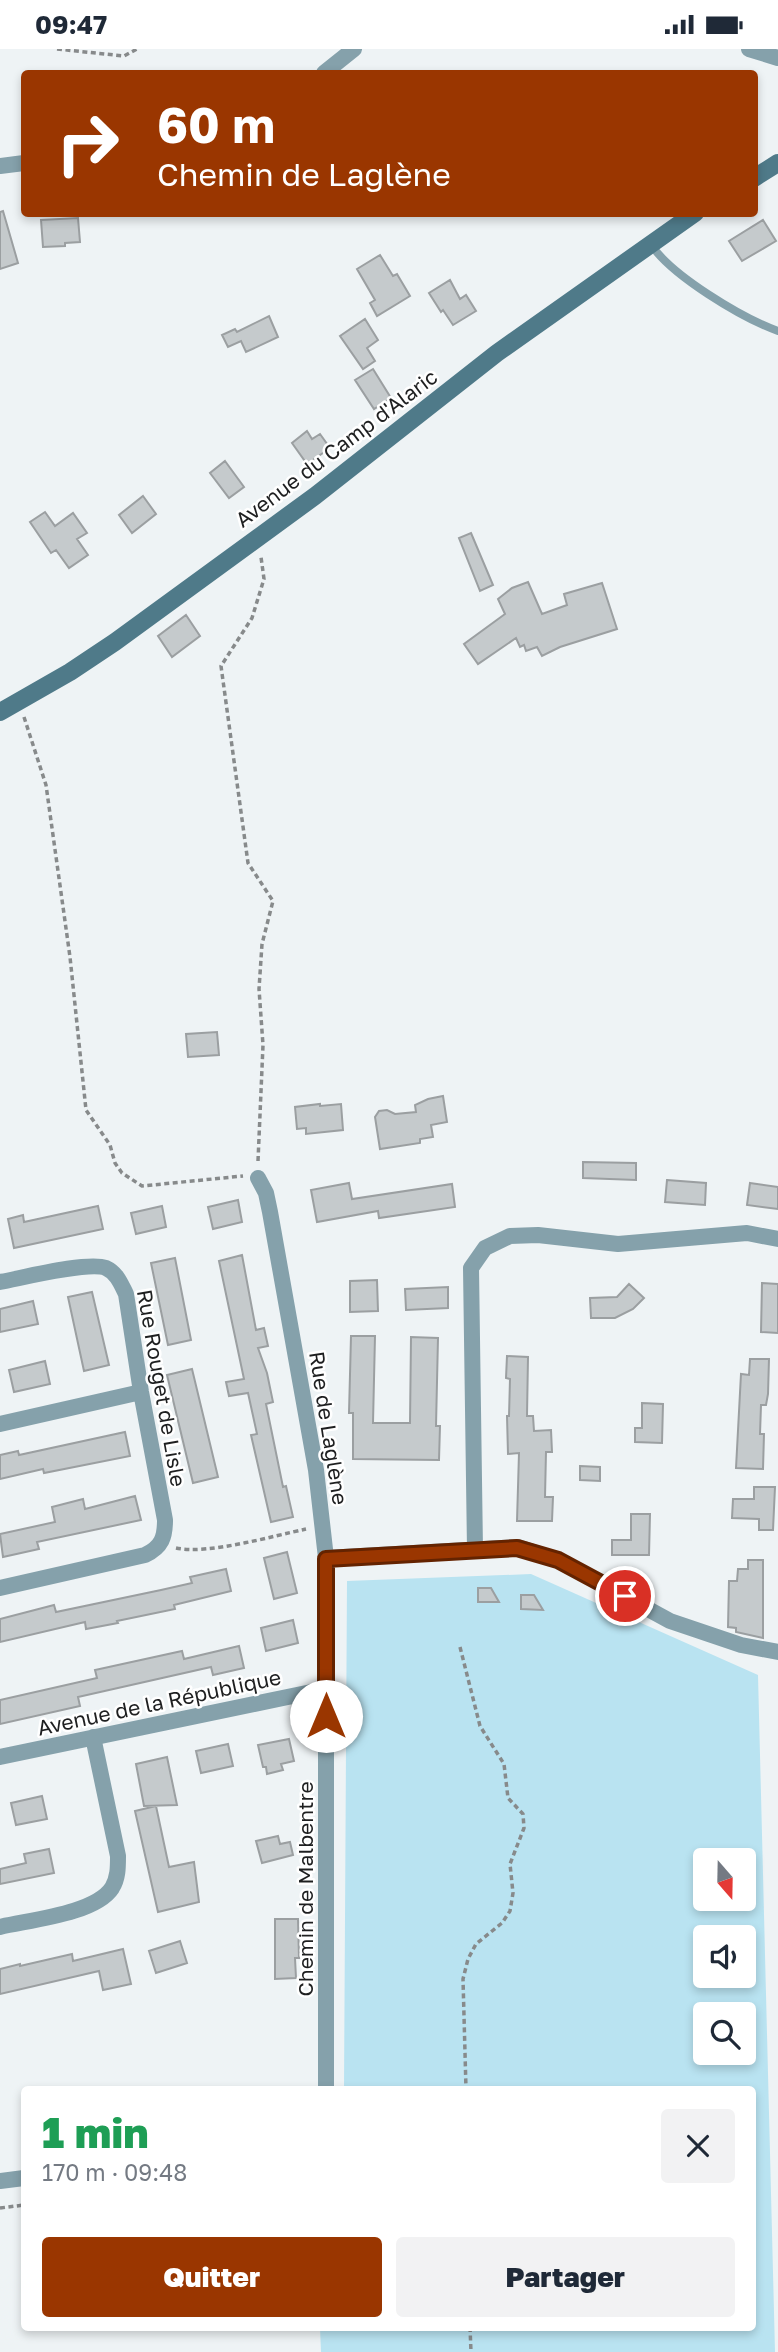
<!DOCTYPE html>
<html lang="fr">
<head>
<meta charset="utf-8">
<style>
  :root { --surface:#fff; --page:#f2f2f3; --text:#1f2937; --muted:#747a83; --accent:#9a3600 }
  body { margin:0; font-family:"Golos Text",sans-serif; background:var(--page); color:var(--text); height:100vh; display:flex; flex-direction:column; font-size:26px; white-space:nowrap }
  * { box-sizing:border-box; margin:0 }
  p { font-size:23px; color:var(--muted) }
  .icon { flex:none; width:38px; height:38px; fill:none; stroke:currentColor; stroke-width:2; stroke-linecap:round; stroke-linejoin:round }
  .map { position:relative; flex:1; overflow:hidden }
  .side { position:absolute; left:21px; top:2037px; width:735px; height:245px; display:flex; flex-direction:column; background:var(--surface); border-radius:7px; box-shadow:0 4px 10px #0003 }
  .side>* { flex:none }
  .banner { position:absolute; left:21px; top:21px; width:737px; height:147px; border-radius:7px; box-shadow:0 4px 10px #0003; background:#9a3600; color:#fff; overflow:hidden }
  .needle { width:46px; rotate:160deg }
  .tools { position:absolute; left:693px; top:1799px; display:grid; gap:14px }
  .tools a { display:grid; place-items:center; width:63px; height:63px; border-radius:7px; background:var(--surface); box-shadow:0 4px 10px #0003; font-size:35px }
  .pin { position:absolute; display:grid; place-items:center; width:60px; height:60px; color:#fff; margin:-30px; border:4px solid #fff; border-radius:50%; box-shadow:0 2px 7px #0007 }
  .me { position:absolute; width:77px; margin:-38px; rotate:0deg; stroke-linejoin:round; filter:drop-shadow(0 0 5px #0008) }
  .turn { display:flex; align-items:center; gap:24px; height:147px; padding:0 21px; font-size:32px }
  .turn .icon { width:91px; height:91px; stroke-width:2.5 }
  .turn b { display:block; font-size:49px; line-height:60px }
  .round { display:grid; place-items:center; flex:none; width:74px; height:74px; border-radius:7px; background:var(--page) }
  .summary { display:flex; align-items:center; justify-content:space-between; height:119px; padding:0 21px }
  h1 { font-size:42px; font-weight:800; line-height:52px; color:#1e9e55 }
  .button { display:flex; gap:14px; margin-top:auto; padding:14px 21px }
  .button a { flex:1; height:80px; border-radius:7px; background:var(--accent); color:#fff; font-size:28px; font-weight:800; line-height:80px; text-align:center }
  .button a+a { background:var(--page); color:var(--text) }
  .status { display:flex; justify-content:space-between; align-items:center; height:49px; padding:0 35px; background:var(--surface); direction:ltr }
  .status svg { height:19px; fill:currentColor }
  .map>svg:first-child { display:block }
  .green { fill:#b9e3f1; fill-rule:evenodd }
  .building { fill:#c5cacc; stroke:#9b9fa1; stroke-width:2 }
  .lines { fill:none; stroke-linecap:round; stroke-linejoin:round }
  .path { stroke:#878a8b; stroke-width:3.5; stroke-dasharray:5 3.5; stroke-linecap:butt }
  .service { stroke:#85a1ab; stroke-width:8 }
  .minor { stroke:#85a1ab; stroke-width:16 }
  .secondary { stroke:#4f7a89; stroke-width:18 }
  .route-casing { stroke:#642300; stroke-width:18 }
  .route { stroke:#9a3600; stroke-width:12 }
  .labels { text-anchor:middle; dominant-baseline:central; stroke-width:5; stroke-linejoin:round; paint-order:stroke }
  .street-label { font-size:21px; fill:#1e1f20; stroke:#fff }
</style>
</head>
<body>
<div class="status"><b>09:47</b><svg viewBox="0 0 49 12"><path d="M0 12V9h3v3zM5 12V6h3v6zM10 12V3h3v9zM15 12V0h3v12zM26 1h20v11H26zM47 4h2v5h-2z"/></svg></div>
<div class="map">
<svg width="778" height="2303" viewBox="0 0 778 2303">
  <rect width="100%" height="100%" fill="#eef3f5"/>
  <path class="green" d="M 531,1525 L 758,1626 L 775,2303 L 321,2303 L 320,2279 L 752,2278 L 752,2040 L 344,2040 L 347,1532 ZM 705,1811 L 744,1811 L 744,1850 L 705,1850 ZM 705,1888 L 744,1888 L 744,1927 L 705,1927 ZM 705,1965 L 744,1965 L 744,2004 L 705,2004 Z"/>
  <path class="building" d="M 3,162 L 18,214 L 0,220 L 0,163 Z
    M 78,169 L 80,193 L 65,194 L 65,197 L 43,198 L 41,171 Z
    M 763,171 L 776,192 L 742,212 L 729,192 Z
    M 380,206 L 393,227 L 397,225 L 410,247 L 377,267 L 370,254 L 375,251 L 357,220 Z
    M 450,231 L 460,250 L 466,246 L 476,262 L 453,276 L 443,261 L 441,263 L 429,244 Z
    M 269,267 L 278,288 L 246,303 L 241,292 L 228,298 L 222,286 L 235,280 L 237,283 Z
    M 365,270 L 378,291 L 367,299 L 375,312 L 363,320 L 340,287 Z
    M 373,320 L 391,349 L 374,360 L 355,331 Z
    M 307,382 L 312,390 L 320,385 L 330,399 L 307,415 L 292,394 Z
    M 225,412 L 244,438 L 229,449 L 210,424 Z
    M 143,447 L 156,465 L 132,484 L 119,466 Z
    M 45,463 L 55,477 L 73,464 L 87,484 L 77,490 L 88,506 L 69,519 L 56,501 L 51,504 L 30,473 Z
    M 471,484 L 493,536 L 480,542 L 459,489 Z
    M 528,533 L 542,565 L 567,556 L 564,545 L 602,534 L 617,580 L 560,598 L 542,607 L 537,598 L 526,602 L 524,596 L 520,598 L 516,589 L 478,615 L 464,595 L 505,565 L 498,550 L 512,539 Z
    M 186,566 L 200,587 L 172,608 L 158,587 Z
    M 217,983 L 219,1006 L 188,1008 L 186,985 Z
    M 443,1047 L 447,1073 L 431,1076 L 433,1088 L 420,1090 L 420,1094 L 380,1100 L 375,1068 L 379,1062 L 387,1061 L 395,1065 L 416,1063 L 415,1056 L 428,1050 Z
    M 320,1055 L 320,1057 L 341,1055 L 343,1081 L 306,1085 L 306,1079 L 297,1080 L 295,1058 Z
    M 583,1113 L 636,1114 L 636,1131 L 583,1129 Z
    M 667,1131 L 706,1134 L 705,1156 L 665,1153 Z
    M 349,1134 L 352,1150 L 452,1135 L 455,1158 L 379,1169 L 378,1162 L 317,1173 L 311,1141 Z
    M 750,1134 L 778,1138 L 778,1160 L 747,1156 Z
    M 238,1151 L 242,1173 L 213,1180 L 208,1158 Z
    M 98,1157 L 103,1180 L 14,1199 L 8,1170 L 23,1166 L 24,1173 Z
    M 162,1157 L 166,1178 L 136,1185 L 131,1164 Z
    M 242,1206 L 256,1281 L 264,1279 L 268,1297 L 258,1299 L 267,1324 L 273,1353 L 266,1355 L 283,1438 L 286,1437 L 293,1468 L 271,1473 L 251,1386 L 257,1385 L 248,1344 L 229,1347 L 226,1333 L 244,1330 L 219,1212 Z
    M 175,1209 L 191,1291 L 168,1296 L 151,1214 Z
    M 377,1231 L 378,1262 L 350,1263 L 350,1232 Z
    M 762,1234 L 778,1235 L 778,1284 L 761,1283 Z
    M 629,1235 L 644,1249 L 633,1260 L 615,1269 L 591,1269 L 590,1249 L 617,1248 Z
    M 448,1238 L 448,1259 L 406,1261 L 405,1240 Z
    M 92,1243 L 109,1316 L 84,1322 L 68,1248 Z
    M 33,1252 L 38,1275 L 0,1283 L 0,1260 Z
    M 351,1287 L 375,1287 L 373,1374 L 410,1374 L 411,1288 L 438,1289 L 436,1377 L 440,1377 L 439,1411 L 353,1410 L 353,1364 L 349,1364 Z
    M 507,1307 L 528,1308 L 527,1367 L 533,1367 L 534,1382 L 551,1381 L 552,1403 L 546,1403 L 545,1448 L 553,1448 L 552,1472 L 517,1472 L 519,1404 L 508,1405 L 507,1367 L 509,1367 L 510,1330 L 506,1329 Z
    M 750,1310 L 769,1310 L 768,1345 L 766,1356 L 761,1356 L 760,1385 L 764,1385 L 763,1420 L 736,1419 L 741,1325 L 749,1326 Z
    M 45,1312 L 50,1335 L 14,1343 L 9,1321 Z
    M 192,1320 L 218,1428 L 193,1434 L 167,1326 Z
    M 642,1354 L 663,1355 L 662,1394 L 635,1393 L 635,1379 L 642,1379 Z
    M 125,1383 L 130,1407 L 44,1424 L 43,1420 L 0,1430 L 0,1406 L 18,1402 L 19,1406 Z
    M 580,1417 L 600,1418 L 600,1432 L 580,1431 Z
    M 754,1438 L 775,1438 L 773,1481 L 759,1481 L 759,1470 L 732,1469 L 733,1450 L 754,1450 Z
    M 135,1447 L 141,1471 L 37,1493 L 39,1500 L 3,1508 L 0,1485 L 55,1473 L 52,1458 L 83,1450 L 85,1460 Z
    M 631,1465 L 650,1465 L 649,1506 L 612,1506 L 612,1491 L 631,1491 Z
    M 287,1503 L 297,1544 L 274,1550 L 264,1509 Z
    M 748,1511 L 763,1511 L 763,1589 L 736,1583 L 736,1579 L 728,1578 L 729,1532 L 737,1532 L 738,1520 L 748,1520 Z
    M 226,1520 L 231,1542 L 174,1556 L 175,1560 L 117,1572 L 118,1574 L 86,1580 L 85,1573 L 0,1593 L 0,1570 L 54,1556 L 56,1563 L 161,1541 L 192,1534 L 190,1528 Z
    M 478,1539 L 491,1539 L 499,1553 L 478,1553 Z
    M 521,1546 L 534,1546 L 543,1561 L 521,1560 Z
    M 293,1571 L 298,1594 L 266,1602 L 261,1579 Z
    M 239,1597 L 244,1619 L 213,1626 L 211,1618 L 78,1648 L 80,1657 L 0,1675 L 0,1651 L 97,1629 L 95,1621 L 182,1602 L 184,1610 Z
    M 289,1690 L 294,1712 L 281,1715 L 283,1721 L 267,1725 L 266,1718 L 263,1718 L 258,1696 Z
    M 228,1695 L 233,1717 L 201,1724 L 196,1702 Z
    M 167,1708 L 177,1756 L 144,1757 L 136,1715 Z
    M 42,1747 L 47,1770 L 16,1776 L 11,1754 Z
    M 156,1757 L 169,1818 L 194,1813 L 199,1853 L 158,1863 L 135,1762 Z
    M 278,1787 L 280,1795 L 290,1793 L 293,1806 L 262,1814 L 256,1792 Z
    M 49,1800 L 54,1824 L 0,1835 L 0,1820 L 26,1814 L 24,1805 Z
    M 275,1870 L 298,1870 L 299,1909 L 295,1909 L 296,1929 L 275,1930 Z
    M 180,1892 L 187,1914 L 156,1924 L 149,1902 Z
    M 123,1900 L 131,1935 L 103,1941 L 99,1922 L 0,1945 L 0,1920 L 20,1915 L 20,1917 L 72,1905 L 73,1912 Z"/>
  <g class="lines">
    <path class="path" d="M 57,0 L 124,7 L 137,0
      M 24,668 L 46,736 L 70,908 L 86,1061 L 110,1096 L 115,1114 L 122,1124 L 142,1137 L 243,1127
      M 258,1112 L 263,996 L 259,940 L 262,895 L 273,852 L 248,814 L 221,617 L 252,569 L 264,530 L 261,508
      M 176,1499 C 207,1506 273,1487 306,1480
      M 460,1598 L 480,1677 L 504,1715 L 508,1749 L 523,1765 L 524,1779 L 510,1815 L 513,1844 L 510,1862 L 502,1874 L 476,1895 L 468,1910 L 463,1930 L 466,2040
      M 0,2159 L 24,2156
      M 470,2278 L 471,2303"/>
    <path class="service" d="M 650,194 C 670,226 742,269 778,282"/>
    <path class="minor" d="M 749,0 L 778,9
      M 324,24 L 354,0
      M 0,117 L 24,114
      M 258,1129 L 266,1144 L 270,1163 L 316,1421 L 326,1509 L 326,2040
      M 0,1233 C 22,1229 88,1212 106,1219 C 117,1224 121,1235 126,1245 L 141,1343 L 165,1471 C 165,1488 162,1498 145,1506 L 0,1539
      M 0,1375 L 141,1343
      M 475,1501 L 471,1219 L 485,1199 L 510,1187 L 538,1186 L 618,1195 L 747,1184 L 778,1190
      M 326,1509 L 518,1498 L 558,1511 L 670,1572 L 741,1596 L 778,1603
      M 0,1708 L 326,1640
      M 0,1878 C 29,1871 95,1865 112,1839 C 118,1829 118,1819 118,1807 L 93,1688
      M 0,2132 L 24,2129"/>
    <path class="secondary" d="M 754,129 L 778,114
      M 0,663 L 70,623 L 115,593 L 315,447 L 497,304 L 695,164"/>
  </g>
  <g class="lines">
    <g class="route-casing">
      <path id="route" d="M 326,1667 L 326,1510 L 517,1499 L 558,1511 L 625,1547"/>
    </g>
    <use href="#route" class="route"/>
  </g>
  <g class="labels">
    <g class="street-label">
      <text transform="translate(336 399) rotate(-37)">Avenue du Camp d'Alaric</text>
      <text transform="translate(162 1339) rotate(80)">Rue Rouget de Lisle</text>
      <text transform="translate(329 1379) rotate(81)">Rue de Laglène</text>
      <text transform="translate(159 1653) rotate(-12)">Avenue de la République</text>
      <text transform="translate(305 1840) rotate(-90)">Chemin de Malbentre</text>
    </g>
  </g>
</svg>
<div class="tools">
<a><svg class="needle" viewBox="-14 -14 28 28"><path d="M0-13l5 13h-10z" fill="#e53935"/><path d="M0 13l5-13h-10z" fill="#747a83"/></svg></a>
<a><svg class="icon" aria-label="sound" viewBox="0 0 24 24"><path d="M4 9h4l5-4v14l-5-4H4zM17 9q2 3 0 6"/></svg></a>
<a><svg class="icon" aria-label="search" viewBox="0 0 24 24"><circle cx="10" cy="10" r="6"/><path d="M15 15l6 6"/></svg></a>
</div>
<div class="pin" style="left:625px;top:1547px;background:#d93025"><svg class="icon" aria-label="arrive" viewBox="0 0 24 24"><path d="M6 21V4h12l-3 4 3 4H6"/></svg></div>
<svg class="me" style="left:326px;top:1667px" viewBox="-20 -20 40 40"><circle r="19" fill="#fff"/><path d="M0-13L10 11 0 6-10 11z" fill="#9a3600"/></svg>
<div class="banner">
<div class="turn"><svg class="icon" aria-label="right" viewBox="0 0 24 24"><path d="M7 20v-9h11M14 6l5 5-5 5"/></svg><div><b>60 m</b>Chemin de Laglène</div></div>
</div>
<section class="side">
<div class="summary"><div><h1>1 min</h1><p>170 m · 09:48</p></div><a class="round"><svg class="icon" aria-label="close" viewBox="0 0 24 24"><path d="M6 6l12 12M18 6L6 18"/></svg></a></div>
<div class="button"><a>Quitter</a><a>Partager</a></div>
</section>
</div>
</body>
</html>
